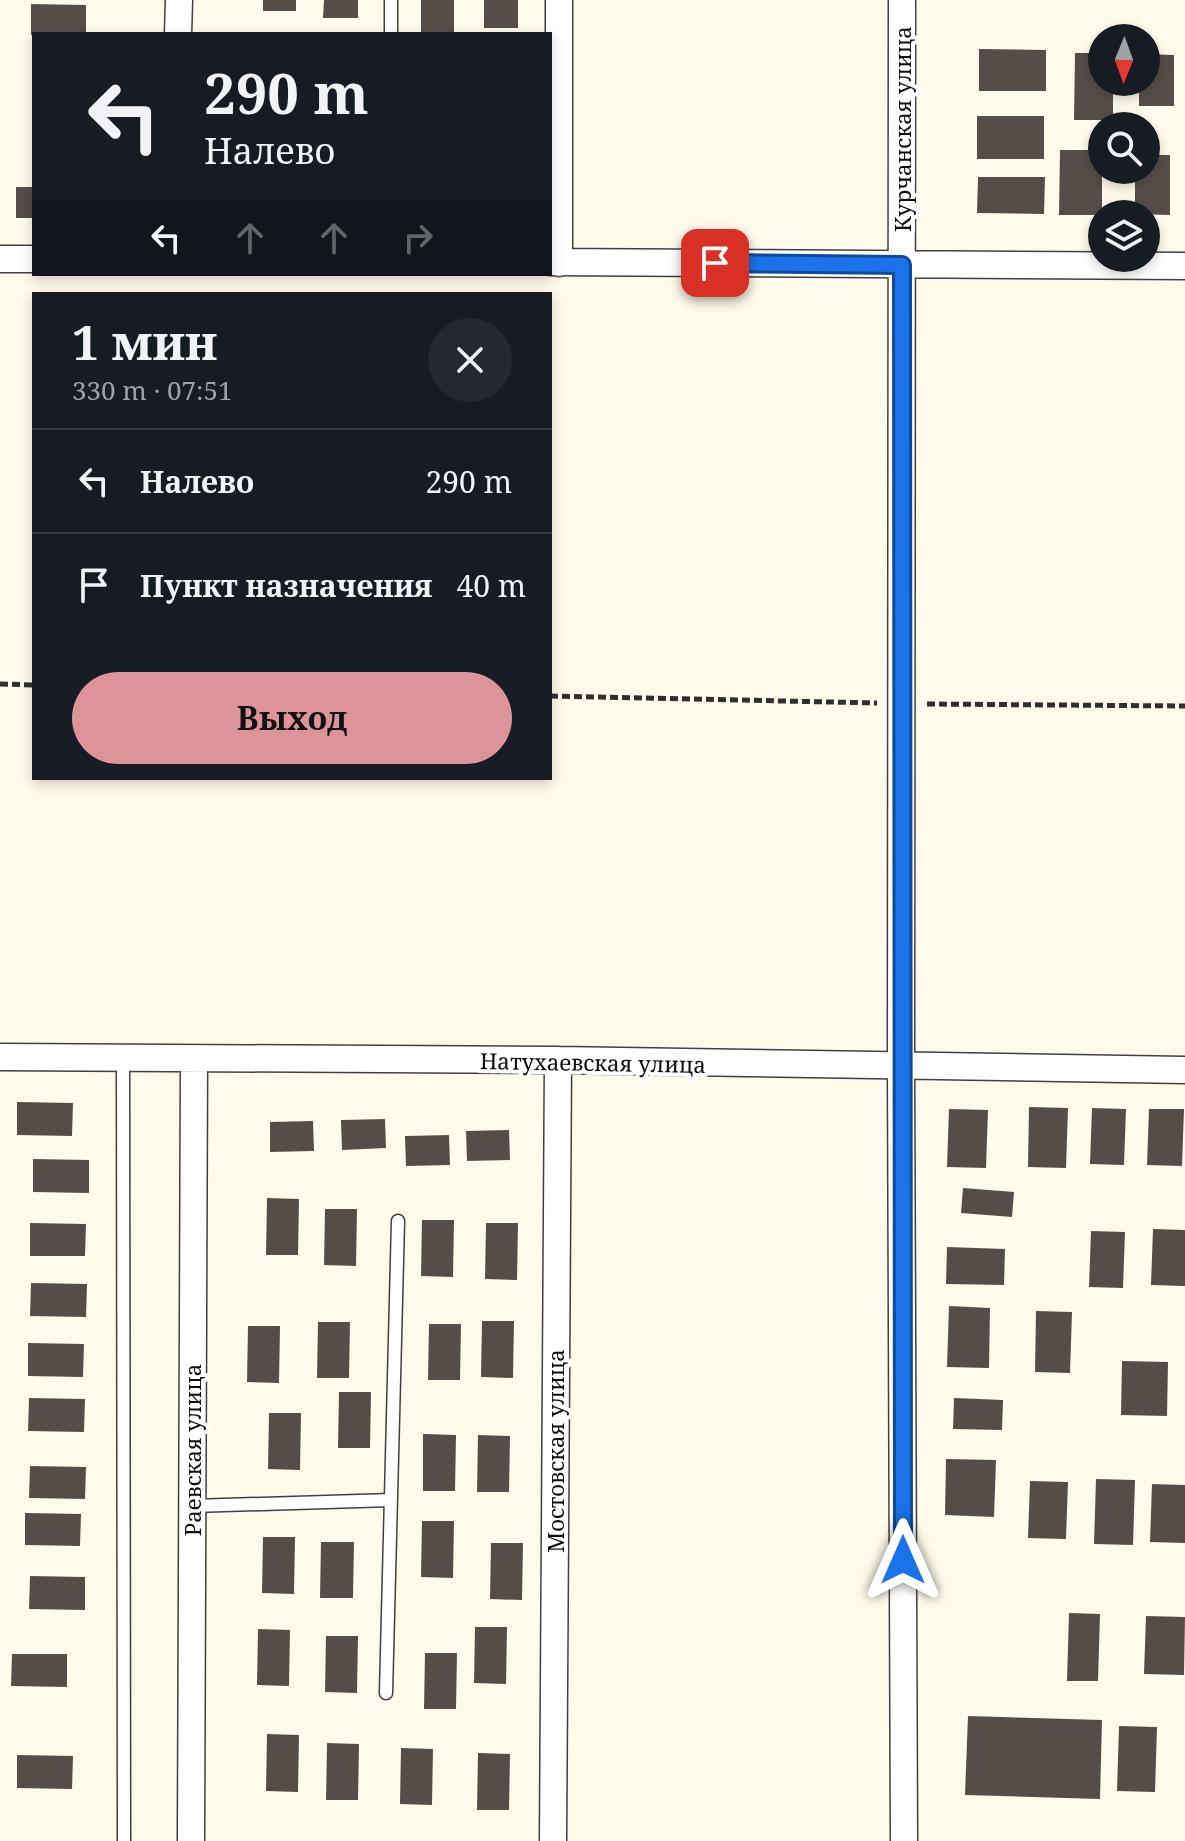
<!DOCTYPE html>
<html lang="ru">
<head>
<meta charset="utf-8">
<style>
  :root { --surface:#171b24; --page:#242831; --text:#f1f3f6; --muted:#9ea1a6; --line:#363941; --accent:#dd939a }
  body { margin:0; font-family:"Noto Serif",serif; background:var(--page); color:var(--text); height:100vh; display:flex; flex-direction:column; font-size:30px; white-space:nowrap }
  * { box-sizing:border-box; margin:0 }
  p { font-size:26px; color:var(--muted) }
  .icon { flex:none; width:44px; height:44px; fill:none; stroke:currentColor; stroke-width:2; stroke-linecap:round; stroke-linejoin:round }
  .map { position:relative; flex:1; overflow:hidden }
  .panel { position:absolute; left:32px; top:292px; width:520px; height:488px; display:flex; flex-direction:column; background:var(--surface); border-radius:0px; box-shadow:0 4px 12px #0003 }
  .panel>* { flex:none }
  .hud { position:absolute; left:32px; top:32px; width:520px; height:244px; border-radius:0px; box-shadow:0 4px 12px #0003; background:#171b24; color:var(--text); overflow:hidden }
  .needle { width:52px; rotate:181deg }
  .controls { position:absolute; left:1088px; top:24px; display:grid; gap:16px }
  .controls a { display:grid; place-items:center; width:72px; height:72px; border-radius:50%; background:var(--surface); box-shadow:0 4px 12px #0003; font-size:40px }
  .pin { position:absolute; display:grid; place-items:center; width:68px; height:68px; color:#fff; margin:-34px; border-radius:16px; box-shadow:0 4px 12px #0006 }
  .me { position:absolute; width:88px; margin:-44px; rotate:0deg; stroke-linejoin:round; filter:drop-shadow(0 0 6px #0008) }
  .turn { display:flex; align-items:center; gap:28px; height:168px; padding:0 40px; font-size:36px }
  .turn .icon { width:104px; height:104px; stroke-width:2.5 }
  .turn b { display:block; font-size:56px; line-height:68px }
  .lanes { display:flex; align-items:center; height:76px; padding:0 40px; background:#0003; justify-content:center; gap:40px; direction:ltr }
  .lanes .off { opacity:.35 }
  .round { display:grid; place-items:center; flex:none; width:84px; height:84px; border-radius:42px; background:var(--page) }
  .summary { display:flex; align-items:center; justify-content:space-between; height:136px; padding:0 40px }
  h1 { font-size:48px; font-weight:700; line-height:60px }
  .cta { display:flex; gap:16px; margin-top:auto; padding:16px 40px }
  .cta a { flex:1; height:92px; border-radius:48px; background:var(--accent); color:#111; font-size:32px; font-weight:700; line-height:92px; text-align:center }
  ul { padding:0; list-style:none }
  li { display:flex; align-items:center; gap:24px; height:104px; padding:0 40px; border-top:2px solid var(--line) }
  li div { flex:1 }
  li b { display:block; font-size:30px }
  li em { font-style:normal }
  .map>svg:first-child { display:block }
  .building { fill:#564d48 }
  .lines { fill:none; stroke-linecap:round; stroke-linejoin:round }
  .lane-casing { stroke:#404040; stroke-width:15 }
  .street-casing { stroke:#404040; stroke-width:29 }
  .path { stroke:#2f2f2f; stroke-width:5; stroke-dasharray:8 4; stroke-linecap:butt }
  .lane { stroke:#fff; stroke-width:12 }
  .street { stroke:#fff; stroke-width:26 }
  .route-casing { stroke:#114b97; stroke-width:20 }
  .route { stroke:#1a73e8; stroke-width:14 }
  .labels { text-anchor:middle; dominant-baseline:central; stroke-width:8; stroke-linejoin:round; paint-order:stroke }
  .street-label { font-size:22px; fill:#0d0d0d; stroke:#fff }
</style>
</head>
<body>
<div class="map">
<svg width="1185" height="1841" viewBox="0 0 1185 1841">
  <rect width="100%" height="100%" fill="#fffbec"/>
  <path class="building" d="M 263,0 L 296,0 L 296,11 L 263,11 Z
    M 324,0 L 358,0 L 358,18 L 323,18 Z
    M 421,0 L 454,0 L 454,34 L 421,34 Z
    M 484,0 L 518,0 L 518,28 L 484,28 Z
    M 31,4 L 86,5 L 86,34 L 31,35 Z
    M 979,49 L 1046,50 L 1046,91 L 979,91 Z
    M 1075,53 L 1102,53 L 1102,82 L 1113,82 L 1113,120 L 1074,120 Z
    M 1146,54 L 1174,55 L 1174,106 L 1139,106 L 1139,82 L 1146,82 Z
    M 977,116 L 1044,116 L 1044,159 L 977,159 Z
    M 1060,150 L 1102,150 L 1102,215 L 1059,215 Z
    M 1146,155 L 1170,155 L 1170,215 L 1135,214 L 1135,170 L 1146,170 Z
    M 978,177 L 1045,177 L 1044,214 L 977,213 Z
    M 16,187 L 34,187 L 34,218 L 16,218 Z
    M 17,1102 L 73,1103 L 72,1136 L 17,1135 Z
    M 1029,1107 L 1068,1108 L 1066,1168 L 1028,1167 Z
    M 1092,1108 L 1126,1109 L 1124,1165 L 1090,1164 Z
    M 949,1109 L 988,1110 L 986,1168 L 947,1167 Z
    M 1149,1109 L 1184,1109 L 1182,1166 L 1147,1165 Z
    M 385,1119 L 386,1148 L 342,1150 L 341,1120 Z
    M 313,1121 L 314,1151 L 270,1152 L 270,1122 Z
    M 509,1130 L 510,1160 L 467,1161 L 466,1131 Z
    M 449,1135 L 450,1165 L 406,1166 L 405,1136 Z
    M 33,1159 L 89,1160 L 89,1193 L 33,1192 Z
    M 963,1188 L 1014,1192 L 1012,1217 L 961,1213 Z
    M 267,1198 L 299,1199 L 298,1255 L 266,1255 Z
    M 325,1209 L 357,1209 L 356,1266 L 324,1265 Z
    M 422,1220 L 454,1220 L 453,1277 L 421,1276 Z
    M 30,1223 L 86,1224 L 85,1256 L 30,1256 Z
    M 486,1223 L 518,1223 L 517,1280 L 485,1279 Z
    M 1153,1229 L 1185,1230 L 1185,1286 L 1151,1285 Z
    M 1091,1231 L 1125,1232 L 1123,1288 L 1089,1287 Z
    M 947,1247 L 1005,1249 L 1004,1285 L 946,1284 Z
    M 31,1283 L 87,1284 L 86,1317 L 30,1316 Z
    M 949,1306 L 990,1308 L 989,1368 L 947,1367 Z
    M 1036,1311 L 1072,1312 L 1070,1373 L 1035,1372 Z
    M 482,1321 L 514,1321 L 513,1378 L 481,1377 Z
    M 318,1322 L 350,1322 L 349,1378 L 317,1378 Z
    M 429,1324 L 461,1324 L 460,1380 L 428,1380 Z
    M 248,1326 L 280,1326 L 279,1383 L 247,1382 Z
    M 28,1343 L 84,1344 L 83,1377 L 28,1376 Z
    M 1122,1361 L 1168,1362 L 1167,1416 L 1121,1415 Z
    M 339,1392 L 371,1392 L 370,1448 L 338,1448 Z
    M 29,1398 L 85,1399 L 84,1432 L 28,1431 Z
    M 954,1398 L 1003,1400 L 1002,1430 L 953,1429 Z
    M 269,1413 L 301,1413 L 300,1470 L 268,1469 Z
    M 423,1434 L 456,1435 L 455,1491 L 423,1491 Z
    M 478,1435 L 510,1436 L 509,1492 L 477,1492 Z
    M 946,1459 L 996,1460 L 994,1517 L 945,1515 Z
    M 30,1466 L 86,1467 L 85,1499 L 29,1498 Z
    M 1096,1479 L 1135,1480 L 1133,1545 L 1094,1544 Z
    M 1030,1481 L 1068,1482 L 1066,1539 L 1028,1538 Z
    M 1152,1484 L 1185,1485 L 1185,1543 L 1150,1542 Z
    M 25,1513 L 81,1514 L 80,1546 L 25,1545 Z
    M 422,1521 L 454,1521 L 453,1578 L 421,1577 Z
    M 263,1537 L 295,1537 L 294,1594 L 262,1593 Z
    M 321,1542 L 354,1542 L 353,1598 L 320,1598 Z
    M 491,1543 L 523,1543 L 522,1600 L 490,1599 Z
    M 30,1576 L 85,1577 L 85,1610 L 29,1609 Z
    M 1069,1613 L 1100,1614 L 1098,1681 L 1067,1681 Z
    M 1146,1616 L 1185,1617 L 1184,1675 L 1144,1674 Z
    M 475,1627 L 507,1627 L 506,1684 L 474,1683 Z
    M 258,1629 L 290,1630 L 289,1686 L 257,1685 Z
    M 326,1636 L 358,1636 L 357,1693 L 325,1692 Z
    M 425,1653 L 457,1653 L 456,1709 L 424,1709 Z
    M 12,1654 L 67,1654 L 67,1687 L 11,1686 Z
    M 968,1716 L 1102,1720 L 1100,1799 L 965,1795 Z
    M 1119,1726 L 1157,1727 L 1155,1792 L 1117,1791 Z
    M 267,1734 L 299,1735 L 298,1792 L 266,1791 Z
    M 327,1743 L 359,1744 L 358,1800 L 326,1800 Z
    M 401,1748 L 433,1749 L 432,1805 L 400,1804 Z
    M 478,1753 L 510,1754 L 509,1810 L 477,1810 Z
    M 17,1755 L 73,1756 L 72,1789 L 17,1788 Z"/>
  <g class="lines">
    <g class="lane-casing">
      <path id="lane" d="M 391,0 L 391,34
        M 123,1058 L 124,1841
        M 192,1506 L 391,1500
        M 386,1693 L 398,1221"/>
    </g>
    <g class="street-casing">
      <path id="street" d="M 902,0 L 901,1067 L 904,1841
        M 178,34 L 179,0
        M 0,259 L 34,259
        M 550,262 L 1185,266
        M 559,263 L 559,0
        M 0,1057 L 558,1060 L 1185,1070
        M 191,1841 L 194,1059
        M 553,1841 L 558,1060"/>
    </g>
    <path class="path" d="M 0,684 L 34,685
      M 550,696 L 877,703
      M 927,704 L 1185,706"/>
    <use href="#lane" class="lane"/>
    <use href="#street" class="street"/>
  </g>
  <g class="lines">
    <g class="route-casing">
      <path id="route" d="M 715,263 L 902,265 L 903,1560"/>
    </g>
    <use href="#route" class="route"/>
  </g>
  <g class="labels">
    <g class="street-label">
      <text transform="translate(902 129) rotate(-90)">Курчанская улица</text>
      <text transform="translate(593 1062) rotate(1)">Натухаевская улица</text>
      <text transform="translate(192 1450) rotate(-90)">Раевская улица</text>
      <text transform="translate(555 1451) rotate(-90)">Мостовская улица</text>
    </g>
  </g>
</svg>
<div class="controls">
<a><svg class="needle" viewBox="-14 -14 28 28"><path d="M0-13l5 13h-10z" fill="#e53935"/><path d="M0 13l5-13h-10z" fill="#9ea1a6"/></svg></a>
<a><svg class="icon" aria-label="search" viewBox="0 0 24 24"><circle cx="10" cy="10" r="6"/><path d="M15 15l6 6"/></svg></a>
<a><svg class="icon" aria-label="layers" viewBox="0 0 24 24"><path d="M12 4l9 5-9 5-9-5zM3 14l9 5 9-5"/></svg></a>
</div>
<div class="pin" style="left:715px;top:263px;background:#d93025"><svg class="icon" aria-label="arrive" viewBox="0 0 24 24"><path d="M6 21V4h12l-3 4 3 4H6"/></svg></div>
<svg class="me" style="left:903px;top:1560px" viewBox="-20 -20 40 40"><path d="M0-17L14 15 0 8-14 15z" fill="#1a73e8" stroke="#fff" stroke-width="4"/></svg>
<div class="hud">
<div class="turn"><svg class="icon" aria-label="left" viewBox="0 0 24 24"><path d="M17 20v-9H6M10 6l-5 5 5 5"/></svg><div><b>290 m</b>Налево</div></div>
<div class="lanes"><svg class="icon" aria-label="left" viewBox="0 0 24 24"><path d="M17 20v-9H6M10 6l-5 5 5 5"/></svg><svg class="icon off" aria-label="ahead" viewBox="0 0 24 24"><path d="M12 20V5M6 11l6-6 6 6"/></svg><svg class="icon off" aria-label="ahead" viewBox="0 0 24 24"><path d="M12 20V5M6 11l6-6 6 6"/></svg><svg class="icon off" aria-label="right" viewBox="0 0 24 24"><path d="M7 20v-9h11M14 6l5 5-5 5"/></svg></div>
</div>
<section class="panel">
<div class="summary"><div><h1>1 мин</h1><p>330 m · 07:51</p></div><a class="round"><svg class="icon" aria-label="close" viewBox="0 0 24 24"><path d="M6 6l12 12M18 6L6 18"/></svg></a></div>
<ul>
<li><svg class="icon" aria-label="left" viewBox="0 0 24 24"><path d="M17 20v-9H6M10 6l-5 5 5 5"/></svg><div><b>Налево</b></div><em>290 m</em></li>
<li><svg class="icon" aria-label="arrive" viewBox="0 0 24 24"><path d="M6 21V4h12l-3 4 3 4H6"/></svg><div><b>Пункт назначения</b></div><em>40 m</em></li>
</ul>
<div class="cta"><a>Выход</a></div>
</section>
</div>
</body>
</html>
